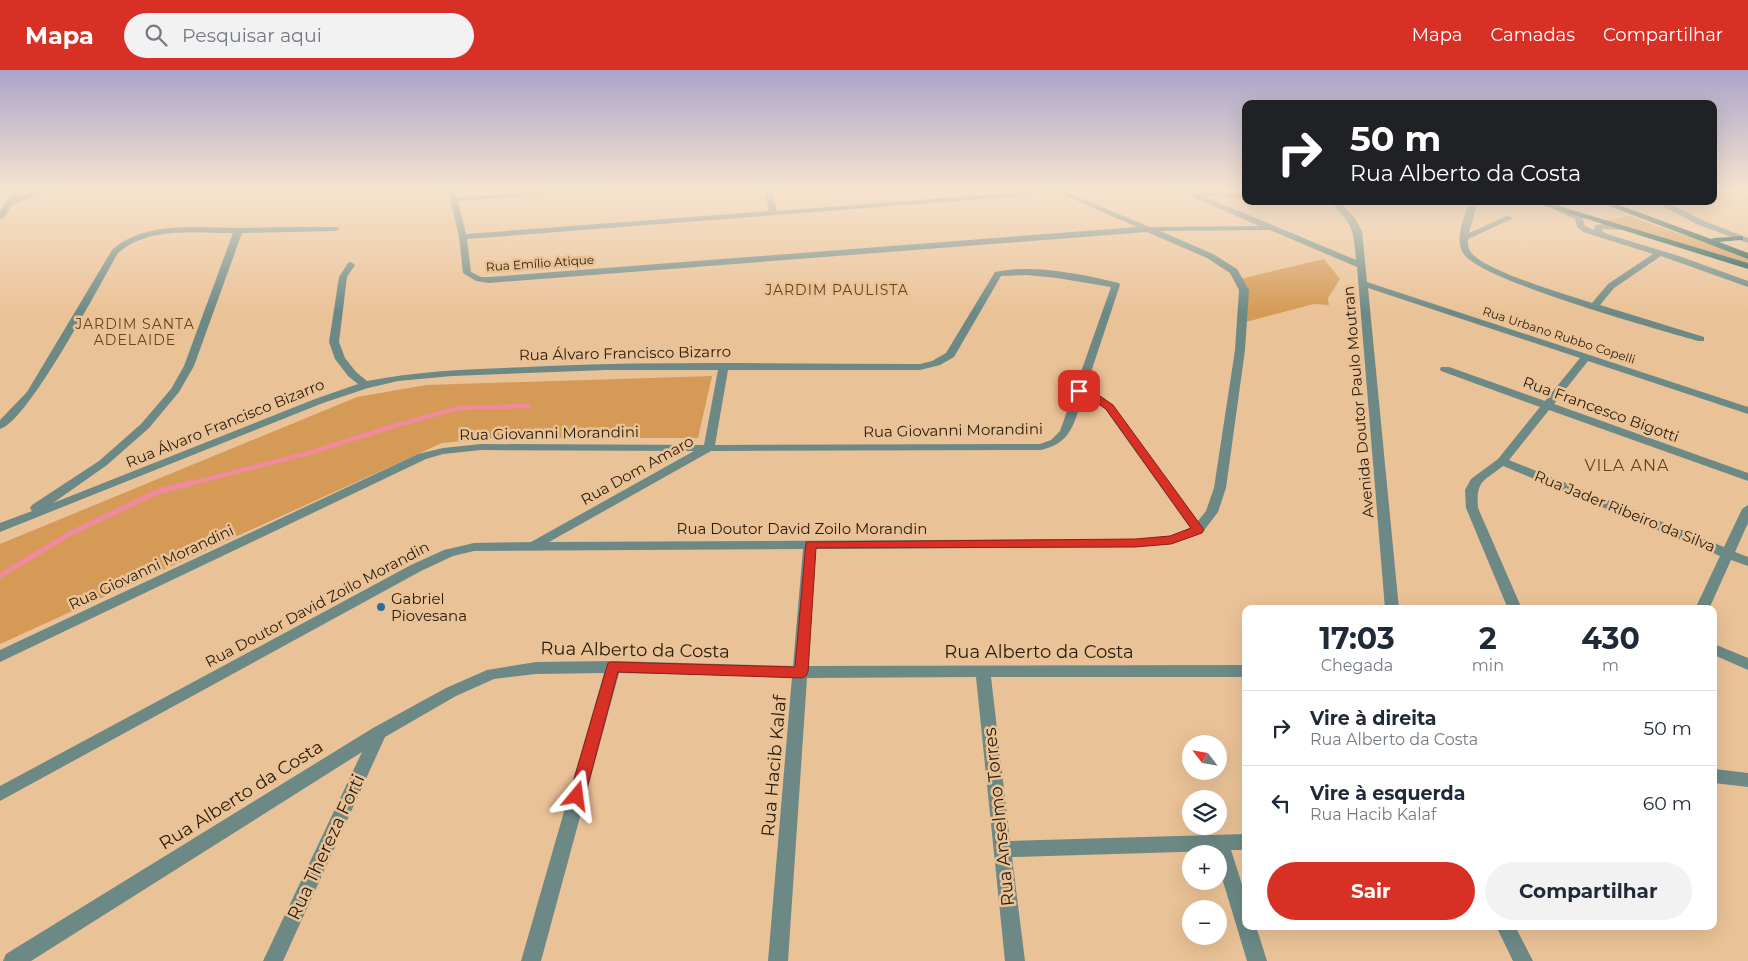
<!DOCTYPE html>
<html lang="pt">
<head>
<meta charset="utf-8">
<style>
  :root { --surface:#fff; --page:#f2f2f3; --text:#1f2937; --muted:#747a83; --line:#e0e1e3; --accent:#d93025 }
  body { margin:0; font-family:Montserrat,sans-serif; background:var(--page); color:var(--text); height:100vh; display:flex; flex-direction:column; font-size:19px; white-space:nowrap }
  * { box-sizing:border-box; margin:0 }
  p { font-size:16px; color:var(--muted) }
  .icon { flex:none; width:28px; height:28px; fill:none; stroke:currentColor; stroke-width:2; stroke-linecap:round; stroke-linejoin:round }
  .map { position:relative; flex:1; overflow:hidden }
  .panel { position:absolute; left:1242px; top:535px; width:475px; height:325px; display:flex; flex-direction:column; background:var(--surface); border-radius:10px; box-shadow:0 5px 20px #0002 }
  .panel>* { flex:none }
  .top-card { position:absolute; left:1242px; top:30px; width:475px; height:105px; border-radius:10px; box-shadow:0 5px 20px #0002; background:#202124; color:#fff; overflow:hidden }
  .needle { width:32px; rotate:301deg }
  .controls { position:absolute; left:1182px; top:665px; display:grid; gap:10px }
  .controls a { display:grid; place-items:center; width:45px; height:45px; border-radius:50%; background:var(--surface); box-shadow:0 5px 20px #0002; font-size:25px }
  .pin { position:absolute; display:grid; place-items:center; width:42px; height:42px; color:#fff; margin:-21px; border-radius:10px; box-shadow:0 2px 8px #0006 }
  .me { position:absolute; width:55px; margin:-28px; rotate:16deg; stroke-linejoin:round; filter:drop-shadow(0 0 4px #0008) }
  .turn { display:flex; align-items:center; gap:18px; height:105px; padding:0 25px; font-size:22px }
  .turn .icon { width:65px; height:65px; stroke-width:2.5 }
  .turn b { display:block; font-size:35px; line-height:42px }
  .eta { display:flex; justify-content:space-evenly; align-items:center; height:85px; text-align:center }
  .eta b { font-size:30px; font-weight:700; line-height:35px }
  .button { display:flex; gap:10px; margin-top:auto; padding:10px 25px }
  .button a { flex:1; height:58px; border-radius:30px; background:var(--accent); color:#fff; font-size:20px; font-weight:700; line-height:58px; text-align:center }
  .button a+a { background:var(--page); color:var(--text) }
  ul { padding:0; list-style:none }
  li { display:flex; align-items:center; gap:15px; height:75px; padding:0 25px; border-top:1px solid var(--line) }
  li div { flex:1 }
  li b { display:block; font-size:19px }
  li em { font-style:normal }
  header { display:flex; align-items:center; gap:30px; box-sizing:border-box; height:70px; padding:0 25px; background:var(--accent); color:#fff }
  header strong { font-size:24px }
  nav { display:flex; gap:28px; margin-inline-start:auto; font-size:18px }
  .search { width:350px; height:45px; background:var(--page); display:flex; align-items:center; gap:12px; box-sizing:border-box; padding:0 18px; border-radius:28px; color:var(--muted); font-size:19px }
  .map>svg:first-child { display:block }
  .green { fill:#d49a56 }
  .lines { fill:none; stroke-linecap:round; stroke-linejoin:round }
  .stream-far1 { stroke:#f08b9d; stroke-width:4.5 }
  .stream { stroke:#f08b9d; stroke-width:5.5 }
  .minor { fill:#6c8986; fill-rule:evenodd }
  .major { fill:#13524e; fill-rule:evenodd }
  .route { fill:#d93025; stroke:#8d1f18 }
  .poi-dot { fill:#2d6aa1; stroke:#eac297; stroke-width:2 }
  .labels { text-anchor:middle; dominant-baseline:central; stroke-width:5; stroke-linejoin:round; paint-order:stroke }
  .far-street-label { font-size:12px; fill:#291b09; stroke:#eac297 }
  .far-neighbourhood-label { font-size:14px; letter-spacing:1px; fill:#66451b; stroke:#eac297 }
  .street-label { font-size:15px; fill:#291b09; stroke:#eac297 }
  .poi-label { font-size:15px; fill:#291b09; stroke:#eac297; text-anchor:start }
  .neighbourhood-label { font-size:16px; letter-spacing:1px; fill:#66451b; stroke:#eac297 }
  .near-street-label { font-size:18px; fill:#291b09; stroke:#eac297 }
</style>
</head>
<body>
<header>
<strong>Mapa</strong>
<div class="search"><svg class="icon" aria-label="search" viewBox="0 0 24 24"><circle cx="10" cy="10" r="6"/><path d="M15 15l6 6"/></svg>Pesquisar aqui</div>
<nav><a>Mapa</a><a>Camadas</a><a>Compartilhar</a></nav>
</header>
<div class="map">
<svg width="1748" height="891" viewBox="0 0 1748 891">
  <rect width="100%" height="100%" fill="#eac297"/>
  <path class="green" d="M 1629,146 L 1748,188 L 1748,193 L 1605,150 Z
    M 1324,189 L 1340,209 L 1328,228 L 1329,235 L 1314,234 L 1242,253 L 1240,209 Z
    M 712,306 L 698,368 L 492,368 L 442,373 L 0,574 L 0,474 L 357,327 L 426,315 Z"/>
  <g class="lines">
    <path class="stream-far1" d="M 185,415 L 309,383 L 397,355 L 459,338 L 529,336"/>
    <path class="stream" d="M 0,506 L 69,464 L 157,422 L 190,413"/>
    <path class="minor" d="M 15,119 L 23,119 L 17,128 L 37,121 L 64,119 L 39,125 L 12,135 L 3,149 L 0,149 L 0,141 Z
      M 436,119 L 446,119 L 454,121 L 457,127 L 574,119 L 604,119 L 600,121 L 458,131 L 466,164 L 769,141 L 764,119 L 771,119 L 777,141 L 1060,119 L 1149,157 L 1259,156 L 1175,119 L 1184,119 L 1196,123 L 1199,122 L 1246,123 L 1246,127 L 1203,126 L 1356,190 C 1353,154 1353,158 1330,131 L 1338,131 L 1354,147 L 1362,161 L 1367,212 L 1748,337 L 1748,344 L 1588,291 L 1554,334 L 1748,403 L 1748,411 L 1549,340 L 1509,390 L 1724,477 L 1742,439 L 1748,435 L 1748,453 L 1735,482 L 1748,487 L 1748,496 L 1731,490 L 1709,539 L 1695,539 L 1720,486 L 1503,396 C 1483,412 1476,410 1478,438 L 1522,539 L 1508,539 L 1466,438 L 1465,420 L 1471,409 L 1498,389 L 1540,337 L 1441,301 L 1440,299 L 1441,297 L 1449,297 L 1545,331 L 1580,288 L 1368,218 L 1399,539 L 1385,539 L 1357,197 L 1270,160 L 1160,161 L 1213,184 L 1237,199 L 1249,220 L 1245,280 L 1226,418 L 1218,442 L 1202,463 L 1171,474 L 1135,477 L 816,479 L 808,596 L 1246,595 L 1246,607 L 991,607 L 1010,771 L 1246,764 L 1246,780 L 1231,780 L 1246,827 L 1246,856 L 1256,856 L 1267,891 L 1247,891 L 1219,798 L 1219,784 L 1215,784 L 1214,781 L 1012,787 L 1025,891 L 1005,891 L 976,607 L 807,608 L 788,891 L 768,891 L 792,607 L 619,603 L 541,891 L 521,891 L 604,603 L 536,604 L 494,609 L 456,626 L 385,667 L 283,891 L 263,891 L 362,682 L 31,891 L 3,891 L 6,884 L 373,658 L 446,618 L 487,600 L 536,592 L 613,591 L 793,596 L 803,479 L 474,481 L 453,486 L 421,501 L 0,731 L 0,716 L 411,495 L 444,480 L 474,473 L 531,472 L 694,381 L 481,380 L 443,384 L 426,389 L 0,592 L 0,580 L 418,384 L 443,378 L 481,374 L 704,375 L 718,300 L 606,300 L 452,306 L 398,311 L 368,318 L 323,333 L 0,462 L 0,453 L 32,441 L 30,438 L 32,435 L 99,391 L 141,354 L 171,319 L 184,296 L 233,163 C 195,163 149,156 118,183 C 100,214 28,352 0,359 L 0,350 L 27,322 L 112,180 C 146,150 199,158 241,158 C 272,157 304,157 336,157 L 340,159 L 336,161 L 242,163 L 194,296 L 179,322 L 149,358 L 107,395 L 53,433 L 315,329 L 358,314 L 348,306 L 335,289 L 329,272 L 339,207 L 348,193 L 351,192 L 355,195 L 347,207 L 339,272 L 345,288 L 356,302 L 367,311 C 427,299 488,299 548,296 C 672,291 796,294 920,294 L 932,291 L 946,283 L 995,202 C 1034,194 1081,204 1119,213 L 1120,215 L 1085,320 L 1098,324 L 1113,335 L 1198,451 L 1206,441 L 1214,418 L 1235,280 L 1239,220 L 1230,203 L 1207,188 L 1147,162 L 489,213 L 476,211 L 463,203 L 459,167 L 450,129 L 448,124 ZM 1059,123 L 1137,157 L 489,207 L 481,207 L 471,202 L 467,169 ZM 1027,205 L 1057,208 L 1111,217 L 1060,361 L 1051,370 L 1040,374 L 715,375 L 728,300 L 920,300 L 940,295 L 954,287 L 1001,206 ZM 1083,326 L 1090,328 L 1105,339 L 1190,458 L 1170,466 L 1135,469 L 549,472 L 711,381 L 1041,380 C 1072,373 1074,353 1083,326 Z
      M 1470,131 L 1478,131 L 1469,163 L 1507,146 L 1514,148 L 1468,169 C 1468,173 1468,177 1470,181 C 1481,200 1568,225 1592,233 L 1608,214 L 1653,184 L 1583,162 L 1577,157 L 1575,149 L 1553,139 L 1553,135 L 1559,135 L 1582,146 L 1585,156 L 1594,160 L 1595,155 L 1606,154 L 1626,156 L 1627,158 L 1623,160 L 1602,159 L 1603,162 L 1610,165 L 1679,186 L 1748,211 L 1748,217 L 1661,186 L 1614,218 L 1600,235 L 1704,267 L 1704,271 L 1698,271 C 1660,260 1478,210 1463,183 C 1454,167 1465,146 1470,131 Z
      M 1654,131 L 1664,131 L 1702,150 L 1748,168 L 1748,173 L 1696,154 Z
      M 1714,574 L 1748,588 L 1748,600 L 1714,585 Z
      M 1714,699 L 1748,703 L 1748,717 L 1714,713 Z
      M 1496,856 L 1515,856 L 1533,891 L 1513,891 Z"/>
    <path class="major" d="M 1529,131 L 1542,131 L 1748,193 L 1748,199 Z
      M 1596,131 L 1608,131 L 1711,169 L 1715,168 L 1743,166 L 1743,170 L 1740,170 L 1719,172 L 1748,183 L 1748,189 Z"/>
  </g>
  <linearGradient id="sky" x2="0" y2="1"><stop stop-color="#aba4ca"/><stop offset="0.49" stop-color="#f6e4d0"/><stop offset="1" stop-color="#f6e4d0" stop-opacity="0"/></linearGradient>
  <rect width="1748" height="243" fill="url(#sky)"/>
  <path class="route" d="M 1079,318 L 1097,324 L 1113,335 L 1202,457 L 1204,460 L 1202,463 L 1171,474 L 1135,477 L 816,478 L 808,602 L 806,606 L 802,608 L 618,602 L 585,726 L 582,730 L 577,732 L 571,730 L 569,726 L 608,593 L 612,592 L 795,597 L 806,472 L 1135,469 L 1170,466 L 1191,458 L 1106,339 L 1090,328 L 1076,323 L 1076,319 Z"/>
  <circle class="poi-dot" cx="381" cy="537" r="5"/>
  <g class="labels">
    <g class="far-street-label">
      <text transform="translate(540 193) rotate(-4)">Rua Emílio Atique</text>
      <text transform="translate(1559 265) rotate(18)">Rua Urbano Rubbo Copelli</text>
    </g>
    <g class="far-neighbourhood-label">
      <text x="837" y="220">JARDIM PAULISTA</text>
      <text x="135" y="254">JARDIM SANTA<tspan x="135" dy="16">ADELAIDE</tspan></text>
    </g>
    <g class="street-label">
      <text transform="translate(625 283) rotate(-1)">Rua Álvaro Francisco Bizarro</text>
      <text transform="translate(1358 332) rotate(-95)">Avenida Doutor Paulo Moutran</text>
      <text transform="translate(1601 339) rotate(20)">Rua Francesco Bigotti</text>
      <text transform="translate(225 353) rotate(-22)">Rua Álvaro Francisco Bizarro</text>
      <text transform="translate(953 360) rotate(-1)">Rua Giovanni Morandini</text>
      <text transform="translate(549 363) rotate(-1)">Rua Giovanni Morandini</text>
      <text transform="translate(637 400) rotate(-29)">Rua Dom Amaro</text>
      <text transform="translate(1625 441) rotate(22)">Rua Jader Ribeiro da Silva</text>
      <text x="802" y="458">Rua Doutor David Zoilo Morandin</text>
      <text transform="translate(151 497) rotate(-25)">Rua Giovanni Morandini</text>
      <text transform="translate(317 534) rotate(-28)">Rua Doutor David Zoilo Morandin</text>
    </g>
    <g class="poi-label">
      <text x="391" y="528">Gabriel<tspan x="391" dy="17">Piovesana</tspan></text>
    </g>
    <g class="neighbourhood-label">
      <text x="1627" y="395">VILA ANA</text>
    </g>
    <g class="near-street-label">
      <text transform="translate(635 580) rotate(1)">Rua Alberto da Costa</text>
      <text x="1039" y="582">Rua Alberto da Costa</text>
      <text transform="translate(774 696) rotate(-85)">Rua Hacib Kalaf</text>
      <text transform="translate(241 725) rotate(-32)">Rua Alberto da Costa</text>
      <text transform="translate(999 747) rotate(-96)">Rua Anselmo Torres</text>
      <text transform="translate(326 777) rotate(-65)">Rua Thereza Forti</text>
    </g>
  </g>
</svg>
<div class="controls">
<a><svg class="needle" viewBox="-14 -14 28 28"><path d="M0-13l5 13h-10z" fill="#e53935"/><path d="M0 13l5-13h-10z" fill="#747a83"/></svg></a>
<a><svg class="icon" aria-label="layers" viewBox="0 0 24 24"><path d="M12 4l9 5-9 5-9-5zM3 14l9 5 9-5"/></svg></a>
<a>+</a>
<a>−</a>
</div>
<div class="pin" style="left:1079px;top:321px;background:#d93025"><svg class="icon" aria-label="arrive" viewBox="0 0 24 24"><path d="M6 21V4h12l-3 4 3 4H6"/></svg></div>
<svg class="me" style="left:577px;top:726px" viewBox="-20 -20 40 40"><path d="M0-17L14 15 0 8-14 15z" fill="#d93025" stroke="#fff" stroke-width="4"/></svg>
<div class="top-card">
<div class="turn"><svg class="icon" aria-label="right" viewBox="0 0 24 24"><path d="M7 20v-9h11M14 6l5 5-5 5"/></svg><div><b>50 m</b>Rua Alberto da Costa</div></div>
</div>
<section class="panel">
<div class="eta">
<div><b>17:03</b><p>Chegada</p></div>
<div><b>2</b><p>min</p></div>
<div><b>430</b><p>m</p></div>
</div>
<ul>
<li><svg class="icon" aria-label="right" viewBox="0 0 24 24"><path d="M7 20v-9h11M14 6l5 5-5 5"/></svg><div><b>Vire à direita</b><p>Rua Alberto da Costa</p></div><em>50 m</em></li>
<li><svg class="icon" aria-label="left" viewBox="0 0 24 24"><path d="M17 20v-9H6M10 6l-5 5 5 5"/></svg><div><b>Vire à esquerda</b><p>Rua Hacib Kalaf</p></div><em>60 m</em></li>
</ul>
<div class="button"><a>Sair</a><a>Compartilhar</a></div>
</section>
</div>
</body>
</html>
